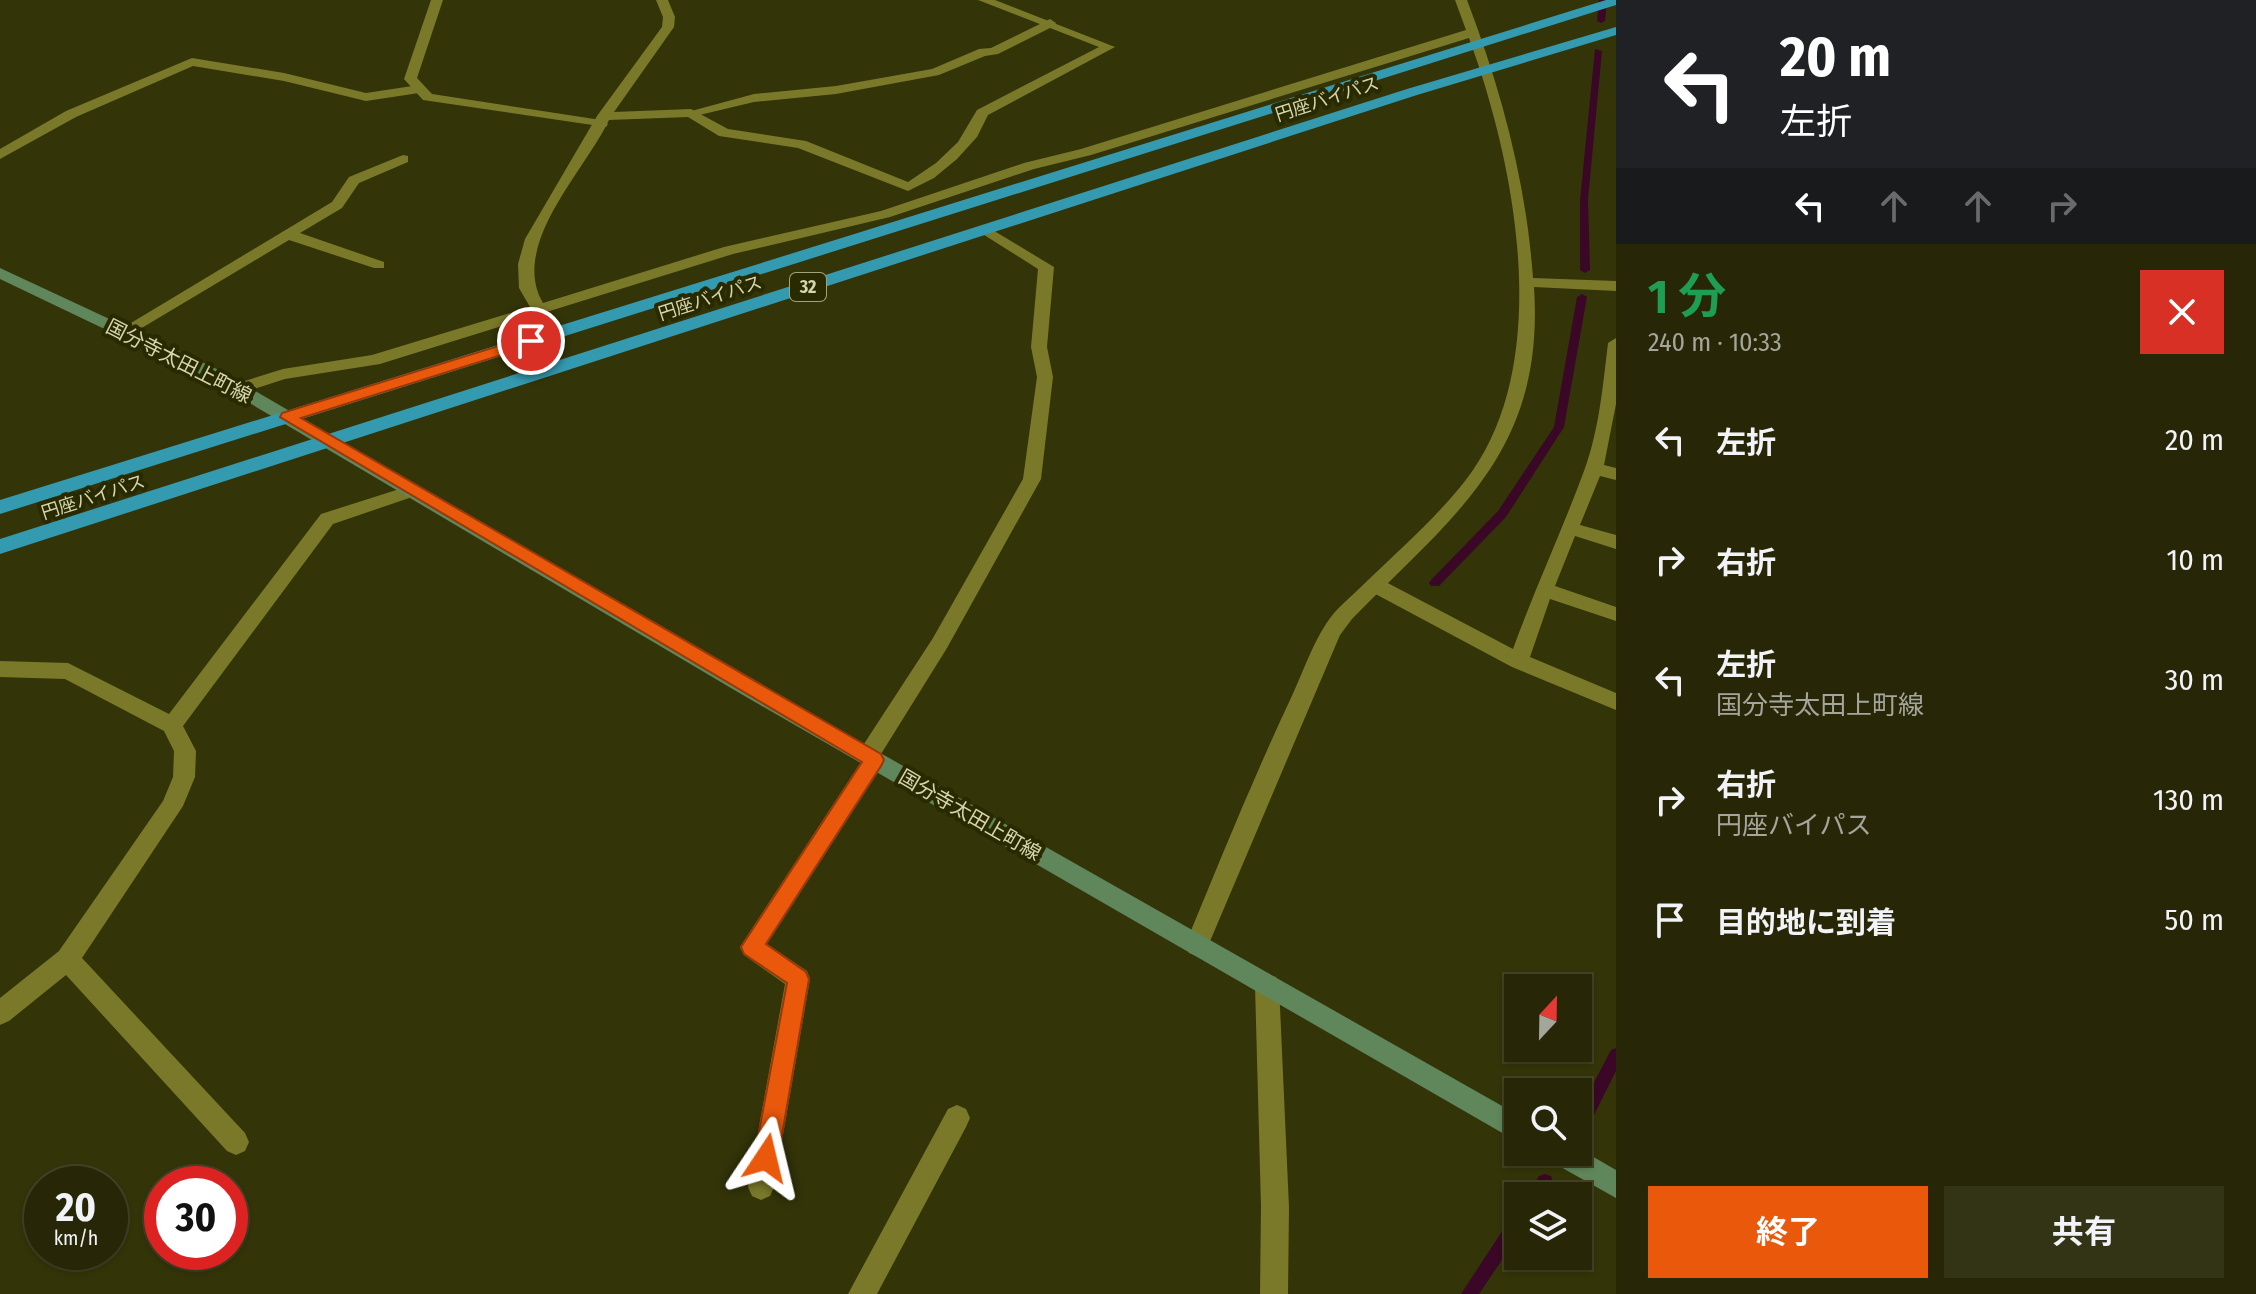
<!DOCTYPE html>
<html lang="ja">
<head>
<meta charset="utf-8">
<style>
  :root { --surface:#272707; --page:#333315; --text:#f1f3f6; --muted:#a4a59b; --line:#434428; --accent:#ea580c }
  body { margin:0; font-family:"Fira Sans Condensed","Noto Sans JP",sans-serif; background:var(--page); color:var(--text); height:100vh; display:flex; flex-direction:column; font-size:30px; white-space:nowrap }
  * { box-sizing:border-box; margin:0 }
  p { font-size:26px; color:var(--muted) }
  .icon { flex:none; width:44px; height:44px; fill:none; stroke:currentColor; stroke-width:2; stroke-linecap:round; stroke-linejoin:round }
  .map { position:relative; flex:1; overflow:hidden }
  .side { display:flex; flex-direction:column; background:var(--surface); width:640px }
  .side>* { flex:none }
  .top-card { background:#202124; color:#fff; overflow:hidden }
  .needle { width:52px; rotate:22deg }
  .fabs { position:absolute; left:1504px; top:974px; display:grid; gap:16px }
  .fabs a { display:grid; place-items:center; width:88px; height:88px; border-radius:0px; background:var(--surface); box-shadow:0 2px 6px #0004,0 0 0 2px var(--line); font-size:40px }
  .speed { position:absolute; left:24px; top:1166px; display:flex; gap:16px; font-size:40px; font-weight:700; text-align:center }
  .speed>* { display:grid; place-content:center; width:104px; height:104px; border-radius:50%; background:var(--surface); box-shadow:0 2px 6px #0004,0 0 0 2px var(--line); line-height:1 }
  .speed small { font-size:20px; font-weight:400 }
  .speed .limit { border:12px solid #d22; background:#fff; color:#111 }
  .pin { position:absolute; display:grid; place-items:center; width:68px; height:68px; color:#fff; margin:-34px; border:4px solid #fff; border-radius:50%; box-shadow:0 2px 8px #0007 }
  .me { position:absolute; width:88px; margin:-44px; rotate:10deg; stroke-linejoin:round; filter:drop-shadow(0 0 6px #0008) }
  .turn { display:flex; align-items:center; gap:28px; height:168px; padding:0 32px; font-size:36px }
  .turn .icon { width:104px; height:104px; stroke-width:2.5 }
  .turn b { display:block; font-size:56px; line-height:68px }
  .lanes { display:flex; align-items:center; height:76px; padding:0 32px; background:#0003; justify-content:center; gap:40px; direction:ltr }
  .lanes .off { opacity:.35 }
  .round { display:grid; place-items:center; flex:none; width:84px; height:84px; border-radius:0px; background:var(--page) }
  .overview { display:flex; align-items:center; justify-content:space-between; height:136px; padding:0 32px }
  h1 { font-size:48px; font-weight:700; line-height:60px; color:#1e9e55 }
  .action { display:flex; gap:16px; margin-top:auto; padding:16px 32px }
  .action a { flex:1; height:92px; border-radius:0px; background:var(--accent); color:#fff; font-size:32px; font-weight:700; line-height:92px; text-align:center }
  .action a+a { background:var(--page); color:var(--text) }
  ul { padding:0; list-style:none }
  li { display:flex; align-items:center; gap:24px; height:120px; padding:0 32px }
  li div { flex:1 }
  li b { display:block; font-size:30px }
  li em { font-style:normal }
  main { display:flex; flex:1; min-height:0 }
  .map>svg:first-child { display:block }
  .lines { fill:none; stroke-linecap:round; stroke-linejoin:round }
  .stream { fill:#3a0826; fill-rule:evenodd }
  .service { fill:#7a792a; fill-rule:evenodd }
  .minor { fill:#7a792a; fill-rule:evenodd }
  .secondary { fill:#60865c; fill-rule:evenodd }
  .trunk { fill:#349ab0; fill-rule:evenodd }
  .route { fill:#ea580c; stroke:#983908; stroke-width:2 }
  .labels { text-anchor:middle; dominant-baseline:central; stroke-width:8; stroke-linejoin:round; paint-order:stroke }
  .far-street-label { font-size:18px; fill:#d5d6b0; stroke:#2a2a00 }
  .shield { fill:#2a2a00; stroke:#a2a27b; stroke-width:2 }
  .shield-label { font-size:18px; font-weight:bold; fill:#d5d6b0 }
  .street-label { font-size:20px; fill:#d5d6b0; stroke:#2a2a00 }
</style>
</head>
<body>
<main>
<div class="map">
<svg width="1616" height="1294" viewBox="0 0 1616 1294">
  <rect width="100%" height="100%" fill="#343409"/>
  <g class="lines">
    <path class="stream" d="M 1599,0 L 1607,0 L 1605,21 L 1601,23 L 1597,21 Z
      M 1595,49 L 1602,51 L 1588,200 L 1590,270 L 1585,273 L 1580,270 L 1580,200 Z
      M 1582,294 L 1587,297 L 1564,427 L 1506,517 L 1439,586 L 1431,586 L 1429,583 L 1431,580 L 1498,511 L 1554,427 L 1577,297 Z
      M 1616,1048 L 1616,1071 L 1588,1127 L 1582,1129 L 1578,1127 L 1578,1113 L 1611,1050 Z
      M 1545,1174 L 1551,1176 L 1553,1182 L 1545,1196 L 1527,1196 L 1539,1176 Z
      M 1518,1214 L 1518,1236 L 1479,1294 L 1461,1294 L 1512,1216 Z"/>
    <path class="service" d="M 431,0 L 443,0 L 417,78 L 432,94 L 601,120 L 608,124 L 606,127 L 423,100 L 404,79 Z
      M 1050,19 L 1056,23 L 1054,26 L 998,54 L 985,56 L 939,75 L 836,94 L 754,102 L 691,117 L 684,113 L 754,94 L 836,86 L 932,69 L 979,49 L 991,48 Z
      M 1616,338 L 1616,404 L 1604,465 L 1616,468 L 1616,480 L 1600,476 L 1580,525 L 1616,535 L 1616,549 L 1575,536 L 1555,586 L 1616,607 L 1616,621 L 1550,599 L 1530,657 L 1616,693 L 1616,710 L 1512,667 L 1368,590 L 1365,585 L 1368,580 L 1382,580 L 1513,649 C 1535,588 1562,531 1584,471 C 1599,431 1603,385 1608,343 Z"/>
    <path class="minor" d="M 656,0 L 668,0 L 675,17 L 674,27 L 614,112 L 691,109 L 728,129 L 806,141 L 908,182 L 936,163 L 958,142 L 977,110 L 1099,47 L 978,0 L 995,0 L 1115,47 L 988,115 L 977,137 L 957,159 L 934,178 L 908,191 L 798,148 L 719,136 L 688,117 L 609,120 C 585,171 509,245 543,303 L 724,247 L 881,211 L 1024,163 L 1081,149 L 1466,30 L 1455,0 L 1467,0 C 1501,89 1526,181 1533,278 L 1616,281 L 1616,291 L 1534,287 C 1545,452 1455,514 1352,619 L 1340,635 L 1205,953 L 1197,956 L 1189,953 L 1185,945 C 1219,863 1252,781 1290,700 C 1302,675 1311,647 1326,624 C 1336,608 1351,597 1364,584 C 1398,551 1435,519 1465,481 C 1556,365 1515,164 1469,38 L 1091,155 L 1034,169 L 890,217 L 733,254 L 380,364 L 285,379 L 238,394 L 232,393 L 230,389 L 232,385 L 283,369 L 372,355 L 530,307 L 519,288 L 518,264 L 525,239 L 597,116 L 662,27 L 663,17 Z
      M 192,58 L 284,73 L 366,93 L 419,85 L 425,89 L 419,93 L 366,101 L 284,81 L 193,66 L 76,117 L 0,159 L 0,149 L 66,111 Z
      M 403,155 L 408,156 L 408,162 L 359,183 L 342,208 L 300,233 L 384,262 L 384,268 L 374,268 L 289,240 L 130,335 L 118,335 L 116,332 L 332,202 L 349,177 Z
      M 986,226 L 1054,267 L 1047,347 L 1053,377 L 1041,479 L 947,648 L 881,754 L 885,760 L 882,766 L 767,944 L 807,971 L 810,979 L 774,1187 L 770,1196 L 761,1200 L 752,1196 L 748,1187 L 785,984 L 744,955 L 740,947 L 861,762 L 857,756 L 860,750 L 933,638 L 1023,479 L 1037,377 L 1031,347 L 1038,269 L 981,233 L 979,230 Z
      M 412,485 L 421,491 L 418,495 L 333,524 L 183,726 L 196,751 L 195,777 L 183,806 L 82,958 L 245,1133 L 249,1142 L 245,1151 L 236,1155 L 227,1151 L 66,975 L 9,1021 L 0,1025 L 0,998 L 59,951 L 163,801 L 173,777 L 174,751 L 164,731 L 65,679 L 0,677 L 0,661 L 68,663 L 169,714 L 321,514 Z
      M 1267,974 L 1276,977 L 1279,985 L 1289,1207 L 1288,1294 L 1260,1294 L 1261,1207 L 1255,985 L 1258,977 Z
      M 957,1105 L 966,1109 L 970,1118 L 966,1127 L 877,1294 L 848,1294 L 948,1109 Z"/>
    <path class="secondary" d="M 0,268 L 221,371 L 750,679 L 1518,1115 L 1518,1142 L 736,691 L 209,379 L 0,279 Z
      M 1578,1148 L 1616,1170 L 1616,1198 L 1550,1161 L 1546,1152 L 1578,1152 Z"/>
    <path class="trunk" d="M 1606,0 L 1616,0 L 1616,5 L 0,514 L 0,500 Z
      M 1616,27 L 1616,35 L 1417,95 L 0,554 L 0,539 L 1407,89 Z"/>
  </g>
  <path class="route" d="M 531,336 L 539,341 L 536,344 L 301,418 L 881,754 L 884,760 L 881,766 L 766,944 L 806,972 L 809,979 L 778,1158 L 775,1166 L 766,1170 L 758,1166 L 754,1158 L 787,983 L 744,954 L 741,947 L 862,762 L 280,417 L 282,413 Z"/>
  <g class="labels">
    <g class="far-street-label">
      <text transform="translate(1327 99) rotate(-18)">円座バイパス</text>
      <text transform="translate(710 298) rotate(-18)">円座バイパス</text>
      <text transform="translate(93 497) rotate(-18)">円座バイパス</text>
    </g>
    <rect class="shield" x="790" y="273" width="36" height="28" rx="6"/>
    <g class="shield-label">
      <text x="808" y="287">32</text>
    </g>
    <g class="street-label">
      <text transform="translate(179 361) rotate(27)">国分寺太田上町線</text>
      <text transform="translate(970 815) rotate(30)">国分寺太田上町線</text>
    </g>
  </g>
</svg>
<div class="fabs">
<a><svg class="needle" viewBox="-14 -14 28 28"><path d="M0-13l5 13h-10z" fill="#e53935"/><path d="M0 13l5-13h-10z" fill="#a4a59b"/></svg></a>
<a><svg class="icon" aria-label="search" viewBox="0 0 24 24"><circle cx="10" cy="10" r="6"/><path d="M15 15l6 6"/></svg></a>
<a><svg class="icon" aria-label="layers" viewBox="0 0 24 24"><path d="M12 4l9 5-9 5-9-5zM3 14l9 5 9-5"/></svg></a>
</div>
<div class="speed"><div>20<small>km/h</small></div><div class="limit">30</div></div>
<div class="pin" style="left:531px;top:341px;background:#d93025"><svg class="icon" aria-label="arrive" viewBox="0 0 24 24"><path d="M6 21V4h12l-3 4 3 4H6"/></svg></div>
<svg class="me" style="left:766px;top:1158px" viewBox="-20 -20 40 40"><path d="M0-17L14 15 0 8-14 15z" fill="#ea580c" stroke="#fff" stroke-width="4"/></svg>
</div>
<section class="side">
<div class="top-card">
<div class="turn"><svg class="icon" aria-label="left" viewBox="0 0 24 24"><path d="M17 20v-9H6M10 6l-5 5 5 5"/></svg><div><b>20 m</b>左折</div></div>
<div class="lanes"><svg class="icon" aria-label="left" viewBox="0 0 24 24"><path d="M17 20v-9H6M10 6l-5 5 5 5"/></svg><svg class="icon off" aria-label="ahead" viewBox="0 0 24 24"><path d="M12 20V5M6 11l6-6 6 6"/></svg><svg class="icon off" aria-label="ahead" viewBox="0 0 24 24"><path d="M12 20V5M6 11l6-6 6 6"/></svg><svg class="icon off" aria-label="right" viewBox="0 0 24 24"><path d="M7 20v-9h11M14 6l5 5-5 5"/></svg></div>
</div>
<div class="overview"><div><h1>1 分</h1><p>240 m · 10:33</p></div><a class="round" style="background:#d93025;color:#fff"><svg class="icon" aria-label="close" viewBox="0 0 24 24"><path d="M6 6l12 12M18 6L6 18"/></svg></a></div>
<ul>
<li><svg class="icon" aria-label="left" viewBox="0 0 24 24"><path d="M17 20v-9H6M10 6l-5 5 5 5"/></svg><div><b>左折</b></div><em>20 m</em></li>
<li><svg class="icon" aria-label="right" viewBox="0 0 24 24"><path d="M7 20v-9h11M14 6l5 5-5 5"/></svg><div><b>右折</b></div><em>10 m</em></li>
<li><svg class="icon" aria-label="left" viewBox="0 0 24 24"><path d="M17 20v-9H6M10 6l-5 5 5 5"/></svg><div><b>左折</b><p>国分寺太田上町線</p></div><em>30 m</em></li>
<li><svg class="icon" aria-label="right" viewBox="0 0 24 24"><path d="M7 20v-9h11M14 6l5 5-5 5"/></svg><div><b>右折</b><p>円座バイパス</p></div><em>130 m</em></li>
<li><svg class="icon" aria-label="arrive" viewBox="0 0 24 24"><path d="M6 21V4h12l-3 4 3 4H6"/></svg><div><b>目的地に到着</b></div><em>50 m</em></li>
</ul>
<div class="action"><a>終了</a><a>共有</a></div>
</section>
</main>
</body>
</html>
